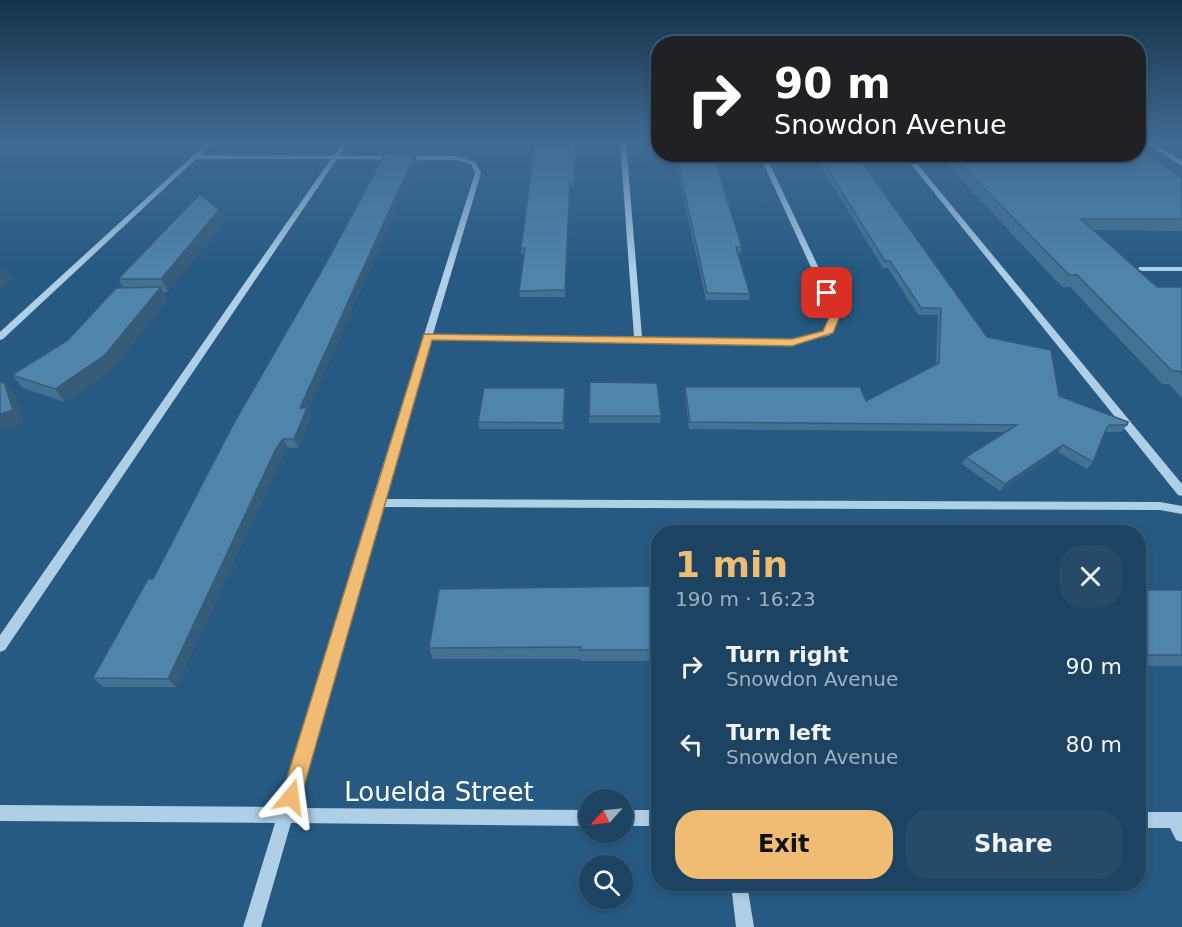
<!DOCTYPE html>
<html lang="en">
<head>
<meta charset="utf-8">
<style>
  :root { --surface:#1c4462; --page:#254b68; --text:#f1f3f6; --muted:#a0b0be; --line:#3a5c77; --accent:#f0bc74 }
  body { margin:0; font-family:"DejaVu Sans",sans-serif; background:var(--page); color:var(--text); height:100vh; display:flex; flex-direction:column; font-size:22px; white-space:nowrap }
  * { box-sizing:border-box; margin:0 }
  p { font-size:20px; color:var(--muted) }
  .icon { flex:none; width:33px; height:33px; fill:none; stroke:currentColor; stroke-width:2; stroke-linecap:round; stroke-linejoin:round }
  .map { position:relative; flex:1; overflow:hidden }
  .details { position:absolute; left:651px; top:525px; width:495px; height:366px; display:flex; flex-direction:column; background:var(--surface); border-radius:24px; box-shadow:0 3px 9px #0003,0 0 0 2px var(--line) }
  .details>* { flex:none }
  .banner { position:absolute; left:651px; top:36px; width:495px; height:126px; border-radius:24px; box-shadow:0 3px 9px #0003,0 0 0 2px var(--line); background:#202124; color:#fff; overflow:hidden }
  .needle { width:39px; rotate:243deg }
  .tools { position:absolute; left:579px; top:789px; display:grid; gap:12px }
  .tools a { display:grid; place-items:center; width:54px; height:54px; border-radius:50%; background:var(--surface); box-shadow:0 3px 9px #0003,0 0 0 2px var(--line); font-size:30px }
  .pin { position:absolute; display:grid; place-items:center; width:51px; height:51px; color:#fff; margin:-26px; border-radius:12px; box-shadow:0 3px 9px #0006 }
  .me { position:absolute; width:66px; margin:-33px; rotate:16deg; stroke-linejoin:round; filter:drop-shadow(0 0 4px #0008) }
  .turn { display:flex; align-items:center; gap:21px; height:126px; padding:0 24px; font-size:27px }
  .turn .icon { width:78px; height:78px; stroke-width:2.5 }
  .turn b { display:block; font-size:42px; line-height:51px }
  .round { display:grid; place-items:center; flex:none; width:63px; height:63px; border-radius:24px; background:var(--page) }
  .head { display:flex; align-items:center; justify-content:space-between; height:102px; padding:0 24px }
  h1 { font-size:36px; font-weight:600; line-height:45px; color:var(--accent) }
  .primary-button { display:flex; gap:12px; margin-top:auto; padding:12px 24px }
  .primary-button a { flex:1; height:69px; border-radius:24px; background:var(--accent); color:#111; font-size:24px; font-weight:600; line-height:69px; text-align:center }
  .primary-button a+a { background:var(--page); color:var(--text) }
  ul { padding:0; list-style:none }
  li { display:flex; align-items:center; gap:18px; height:78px; padding:0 24px }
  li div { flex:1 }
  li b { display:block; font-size:22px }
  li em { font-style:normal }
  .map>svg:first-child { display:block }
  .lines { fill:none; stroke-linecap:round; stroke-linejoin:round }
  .minor { fill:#afcfe7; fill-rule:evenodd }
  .wall { fill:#447293 }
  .shaded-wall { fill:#375c78 }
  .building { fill:#4f84ab; stroke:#375c78; stroke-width:1.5 }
  .route { fill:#f0bc74; stroke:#9c7a4b; stroke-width:1.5 }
  .labels { text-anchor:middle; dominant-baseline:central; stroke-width:6; stroke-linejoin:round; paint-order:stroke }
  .near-street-label { font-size:26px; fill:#fff; stroke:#265a83 }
</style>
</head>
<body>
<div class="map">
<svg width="1182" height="927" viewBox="0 0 1182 927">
  <rect width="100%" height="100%" fill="#265a83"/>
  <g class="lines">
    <path class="minor" d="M 208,142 L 214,142 L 200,155 L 334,156 L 343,142 L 349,142 L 339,156 L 456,156 L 475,162 L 481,173 L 433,334 L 634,337 L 620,142 L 626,142 L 642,337 L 792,339 L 824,331 L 832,313 L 759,154 L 765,154 L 840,313 L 830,335 L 792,345 L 431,340 L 384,499 L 1160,502 L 1182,506 L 1182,514 L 1160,510 L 381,507 L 295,808 L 590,810 L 590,826 L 291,823 L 261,927 L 243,927 L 275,823 L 0,821 L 0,805 L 279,807 L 371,503 L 475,173 L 471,164 L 456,160 L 337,159 L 5,650 L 0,652 L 0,635 L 331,159 L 196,159 L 3,339 L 0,340 L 0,332 Z
      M 1138,142 L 1182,142 L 1182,145 L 1156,145 L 1182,161 L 1182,166 L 1149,145 L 1138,145 Z
      M 903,154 L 909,154 L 1182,484 L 1182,496 L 1178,495 Z
      M 1139,267 L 1182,267 L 1182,271 L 1142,271 L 1138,269 Z
      M 622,810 L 658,810 L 658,826 L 622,826 Z
      M 1138,812 L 1182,812 L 1182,842 L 1176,840 L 1170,828 L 1138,828 Z
      M 731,884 L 747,884 L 754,927 L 736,927 Z"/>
  </g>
  <path class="wall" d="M 393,142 L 426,142 L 420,154 L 391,154 L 390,148 Z
    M 576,151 L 574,187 L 570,187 L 565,297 L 520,297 L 519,291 L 524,254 L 521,254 L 521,248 Z
    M 415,154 L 417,162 L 308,409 L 311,418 L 298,448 L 288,448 L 281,459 L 176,687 L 103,687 L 93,678 L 153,579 Z
    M 674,154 L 713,154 L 742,247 L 741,253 L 738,253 L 750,294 L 749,300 L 706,300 Z
    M 813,154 L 856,154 L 987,337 L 1059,396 L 1127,425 L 1121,432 L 1105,432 L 1093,462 L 1087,469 L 1058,452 L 1000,491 L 962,464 L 966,457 L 1006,432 L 689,429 L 685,395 L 685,387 L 866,401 L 936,365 L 938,315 L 918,315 L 888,268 L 883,268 Z
    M 937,154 L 1138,154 L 1182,178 L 1182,231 L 1094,230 L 1157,287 L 1182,287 L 1182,398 L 1169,384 L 1162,384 L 1070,287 L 1062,287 Z
    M 219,210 L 224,222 L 168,292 L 163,292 L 167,300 L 113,369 L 65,402 L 23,388 L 12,375 L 68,340 L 123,287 L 118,279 Z
    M 590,382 L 661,416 L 660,423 L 589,423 Z
    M 565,388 L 564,429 L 479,429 L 478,422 Z
    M 658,586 L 658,661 L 581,661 L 581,659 L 433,659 L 429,648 Z
    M 1138,590 L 1182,590 L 1182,666 L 1138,666 Z"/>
  <path class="shaded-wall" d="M 422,142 L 426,142 L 420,154 L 419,148 Z
    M 415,154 L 417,162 L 308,409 L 311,418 L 298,448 L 294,439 L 300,408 Z
    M 219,210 L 224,222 L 168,292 L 161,279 Z
    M 4,267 L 13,279 L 0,290 L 0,270 Z
    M 161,287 L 167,300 L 113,369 L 65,402 L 55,389 Z
    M 4,382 L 15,395 L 24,423 L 0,431 L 0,414 Z
    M 283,439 L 288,448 L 281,459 L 176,687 L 168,679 L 276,449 Z
    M 1063,445 L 1058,452 L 1000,491 L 1005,484 Z"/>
  <path class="building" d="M 393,142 L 422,142 L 419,148 L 390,148 Z
    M 535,142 L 572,142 L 576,145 L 574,181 L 570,181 L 565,290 L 519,291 L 525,248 L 521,248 Z
    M 1138,148 L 1182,178 L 1182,219 L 1081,219 L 1157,287 L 1182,287 L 1182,374 L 1179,371 L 1172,371 L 1077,275 L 1069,275 L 951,154 L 1138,154 Z
    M 385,154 L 415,154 L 300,408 L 307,408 L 294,439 L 283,439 L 276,449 L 168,679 L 93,678 L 148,579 L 153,579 L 234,423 L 325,265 Z
    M 676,154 L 713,154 L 742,247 L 736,247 L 750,294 L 707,293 Z
    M 818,154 L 856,154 L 987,337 L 1051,350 L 1059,396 L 1128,422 L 1127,425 L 1110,425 L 1107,427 L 1093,462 L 1063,445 L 1005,484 L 966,457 L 1017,425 L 690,422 L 685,387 L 860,387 L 866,401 L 939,363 L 941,308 L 921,308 L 890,261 L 885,261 Z
    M 200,194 L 219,210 L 161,279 L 118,279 Z
    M 161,287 L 105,355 L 55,389 L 12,375 L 68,340 L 116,288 Z
    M 4,382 L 13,410 L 0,414 L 0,383 Z
    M 590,382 L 657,383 L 661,416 L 589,416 Z
    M 484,388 L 565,388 L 563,423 L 478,422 Z
    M 658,586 L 658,650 L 581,650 L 581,647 L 429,648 L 439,589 Z
    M 1138,590 L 1182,590 L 1182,655 L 1138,655 Z"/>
  <linearGradient id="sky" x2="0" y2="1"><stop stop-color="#153248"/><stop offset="0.52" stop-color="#416b93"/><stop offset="1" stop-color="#416b93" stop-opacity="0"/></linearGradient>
  <rect width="1182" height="272" fill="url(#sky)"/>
  <path class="route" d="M 827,290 L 832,293 L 841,313 L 833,333 L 792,346 L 432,340 L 301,797 L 298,804 L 291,807 L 284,804 L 281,797 L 424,334 L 792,339 L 823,331 L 831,313 L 822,293 Z"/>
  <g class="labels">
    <g class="near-street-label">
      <text x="439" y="792">Louelda Street</text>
    </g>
  </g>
</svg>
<div class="tools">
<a><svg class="needle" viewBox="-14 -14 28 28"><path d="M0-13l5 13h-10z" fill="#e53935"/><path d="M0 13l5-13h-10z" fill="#a0b0be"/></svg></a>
<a><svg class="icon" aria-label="search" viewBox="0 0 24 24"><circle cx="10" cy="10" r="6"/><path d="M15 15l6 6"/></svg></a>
</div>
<div class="pin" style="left:827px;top:293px;background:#d93025"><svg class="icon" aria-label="arrive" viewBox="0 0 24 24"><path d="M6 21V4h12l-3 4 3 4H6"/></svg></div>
<svg class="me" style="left:291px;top:797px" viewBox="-20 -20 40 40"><path d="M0-17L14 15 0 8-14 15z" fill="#f0bc74" stroke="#fff" stroke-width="4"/></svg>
<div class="banner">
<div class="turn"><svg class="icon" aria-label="right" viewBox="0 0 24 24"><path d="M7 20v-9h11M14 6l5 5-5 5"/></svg><div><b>90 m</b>Snowdon Avenue</div></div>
</div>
<section class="details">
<div class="head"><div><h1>1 min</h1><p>190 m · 16:23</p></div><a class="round"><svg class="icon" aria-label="close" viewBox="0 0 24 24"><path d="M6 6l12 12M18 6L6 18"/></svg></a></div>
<ul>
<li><svg class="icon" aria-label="right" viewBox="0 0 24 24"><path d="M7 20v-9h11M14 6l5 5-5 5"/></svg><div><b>Turn right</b><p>Snowdon Avenue</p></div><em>90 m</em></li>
<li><svg class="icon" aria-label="left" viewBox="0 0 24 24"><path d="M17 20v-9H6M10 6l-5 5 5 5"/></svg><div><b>Turn left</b><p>Snowdon Avenue</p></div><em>80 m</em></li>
</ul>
<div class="primary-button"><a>Exit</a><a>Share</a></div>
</section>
</div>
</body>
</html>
